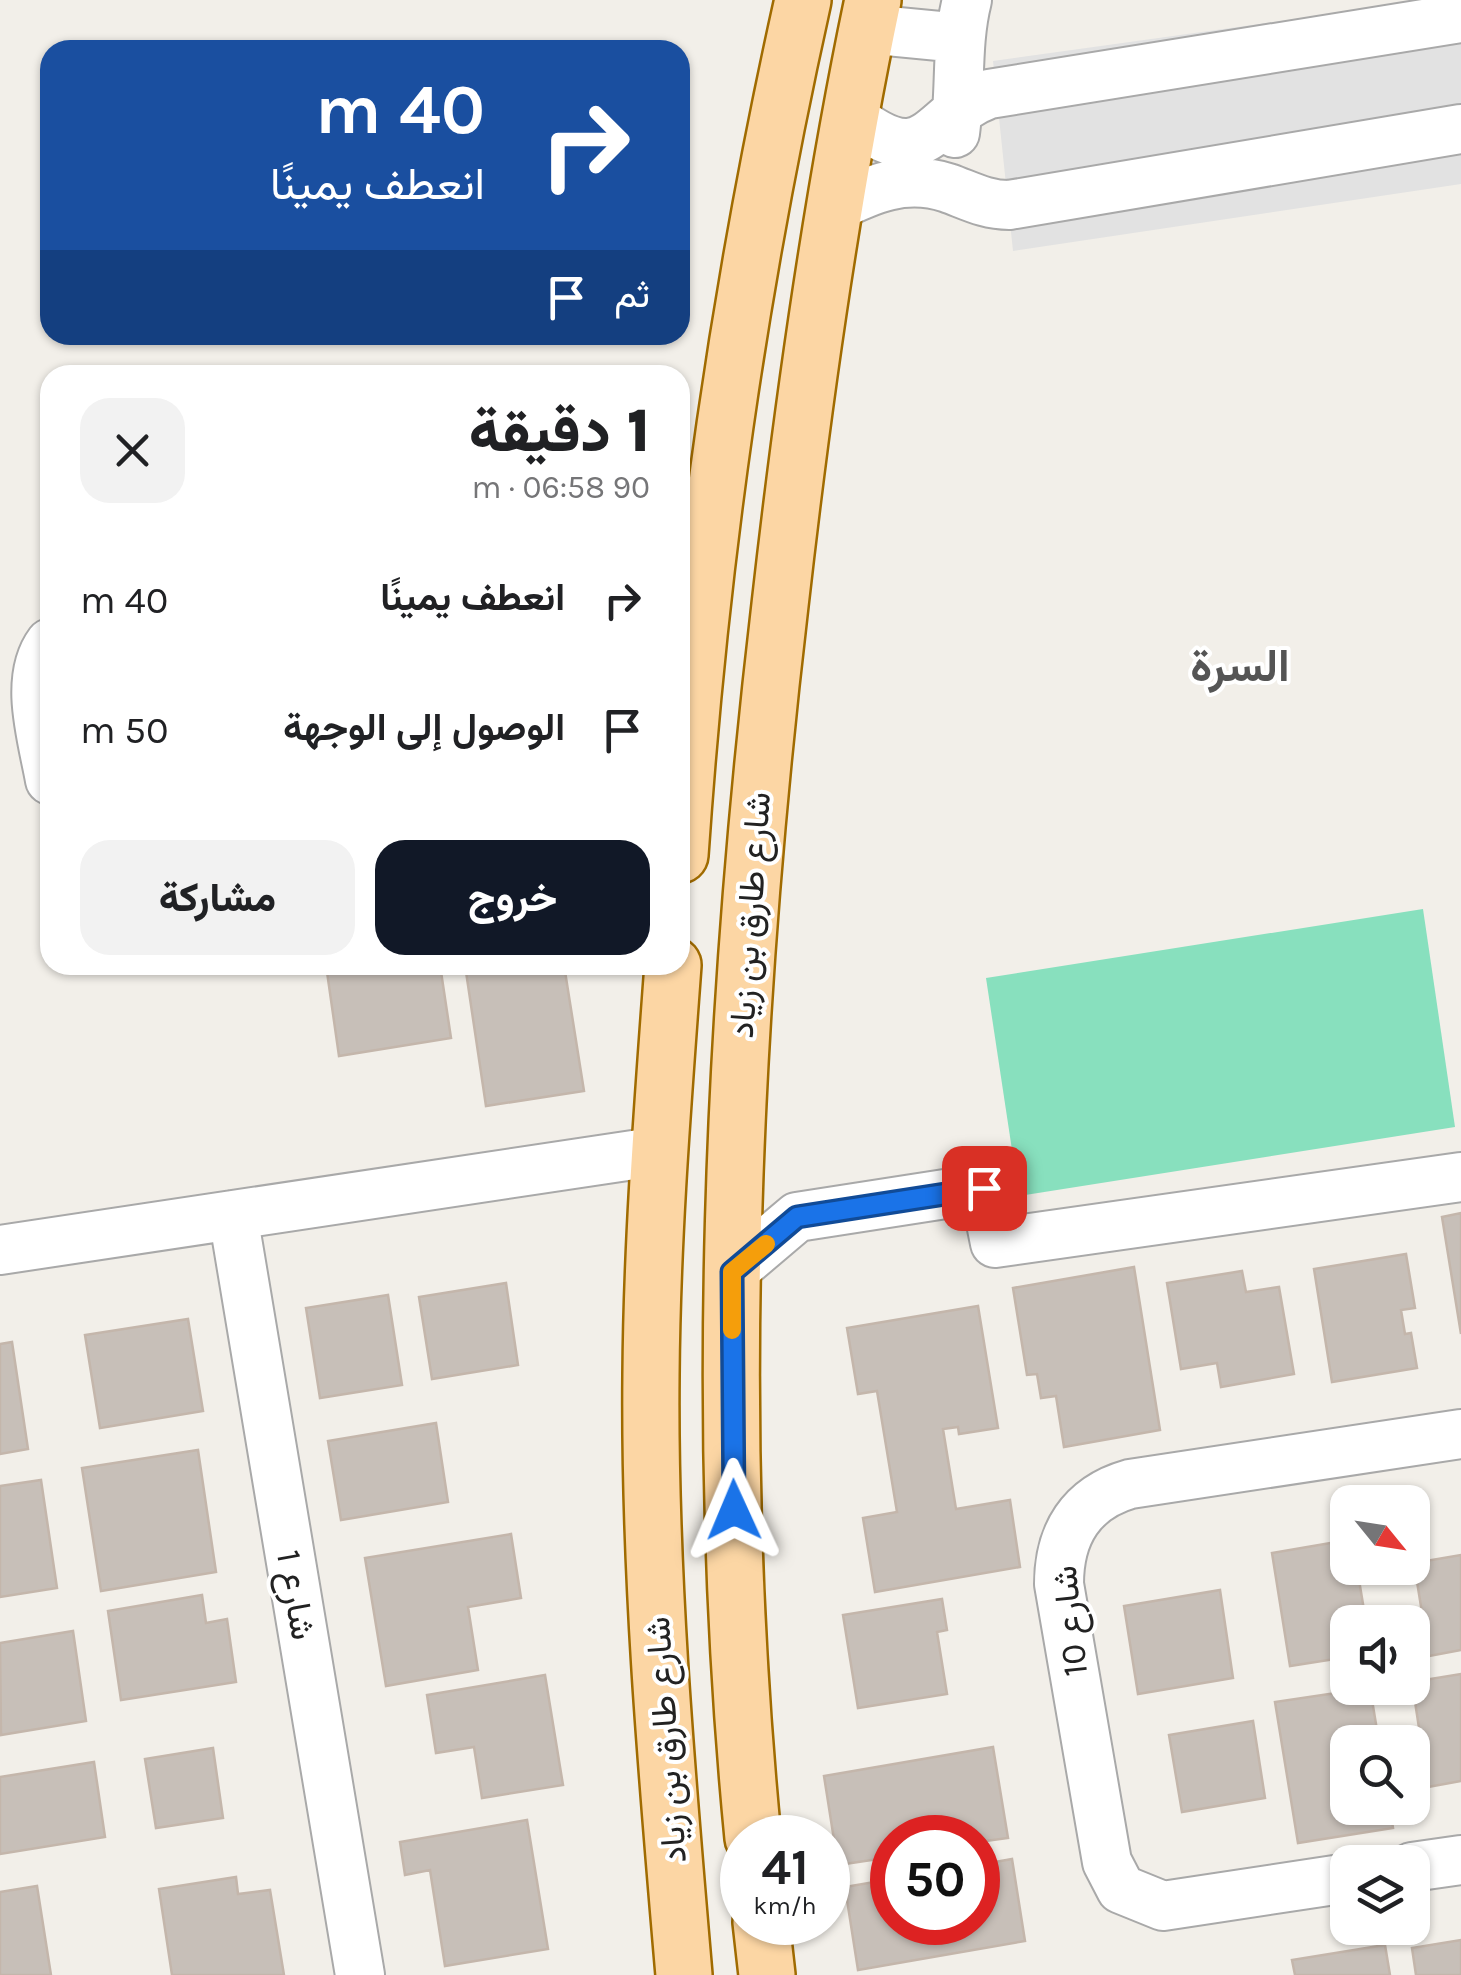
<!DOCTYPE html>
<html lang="ar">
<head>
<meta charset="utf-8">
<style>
  :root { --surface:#fff; --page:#f2f2f2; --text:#202124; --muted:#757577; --accent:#111827 }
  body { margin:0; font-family:Karla,Vazirmatn,sans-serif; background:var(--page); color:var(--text); direction:rtl; height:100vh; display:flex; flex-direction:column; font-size:38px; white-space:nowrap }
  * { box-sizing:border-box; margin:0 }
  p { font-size:32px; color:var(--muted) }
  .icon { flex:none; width:55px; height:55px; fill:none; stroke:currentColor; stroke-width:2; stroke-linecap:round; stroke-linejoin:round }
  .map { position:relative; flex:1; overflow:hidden; direction:ltr }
  .sheet { position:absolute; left:40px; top:365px; width:650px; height:610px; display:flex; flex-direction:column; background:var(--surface); border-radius:30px; box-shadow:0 2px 8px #0004; direction:rtl }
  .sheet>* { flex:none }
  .banner { position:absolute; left:40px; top:40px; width:650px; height:305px; border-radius:30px; box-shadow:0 2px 8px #0004; direction:rtl; background:#1a4fa0; color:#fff; overflow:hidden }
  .needle { width:65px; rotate:120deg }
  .tools { position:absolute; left:1330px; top:1485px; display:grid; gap:20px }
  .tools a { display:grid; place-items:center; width:100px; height:100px; border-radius:20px; background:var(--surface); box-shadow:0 2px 8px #0004; font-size:50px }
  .speed { position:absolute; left:720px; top:1815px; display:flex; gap:20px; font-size:50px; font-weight:700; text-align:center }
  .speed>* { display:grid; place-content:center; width:130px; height:130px; border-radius:50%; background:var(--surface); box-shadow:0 2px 8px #0004; line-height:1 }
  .speed small { font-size:25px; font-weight:400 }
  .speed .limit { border:15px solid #d22; background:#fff; color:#111 }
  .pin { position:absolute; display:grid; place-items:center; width:85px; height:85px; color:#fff; margin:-42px; border-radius:20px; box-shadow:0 5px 15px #0006 }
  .me { position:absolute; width:110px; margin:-55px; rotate:359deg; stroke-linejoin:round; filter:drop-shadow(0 0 8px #0008) }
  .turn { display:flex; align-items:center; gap:35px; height:210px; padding:0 40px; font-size:45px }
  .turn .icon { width:130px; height:130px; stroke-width:2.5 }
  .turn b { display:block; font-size:70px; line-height:85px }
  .then { display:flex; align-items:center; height:95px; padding:0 40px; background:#0003; gap:20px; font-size:38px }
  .round { display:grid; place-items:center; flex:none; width:105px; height:105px; border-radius:30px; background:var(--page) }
  .overview { display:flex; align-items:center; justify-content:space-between; height:170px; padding:0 40px }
  h1 { font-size:60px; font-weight:800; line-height:75px }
  .primary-button { display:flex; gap:20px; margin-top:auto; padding:20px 40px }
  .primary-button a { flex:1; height:115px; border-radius:30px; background:var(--accent); color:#fff; font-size:40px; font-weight:800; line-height:115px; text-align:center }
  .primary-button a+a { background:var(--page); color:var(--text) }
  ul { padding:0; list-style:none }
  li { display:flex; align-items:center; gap:30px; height:130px; padding:0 40px }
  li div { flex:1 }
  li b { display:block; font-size:38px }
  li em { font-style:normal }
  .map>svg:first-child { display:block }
  .pitch { fill:#88e0be }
  .parking { fill:#e2e2e2 }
  .building { fill:#c7bfb8; stroke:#c4b6ab; stroke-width:2.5 }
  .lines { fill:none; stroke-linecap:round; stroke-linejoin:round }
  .minor-casing { stroke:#a9a9a9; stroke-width:52 }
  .major-casing { stroke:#a06b00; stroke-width:60 }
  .minor { stroke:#fff; stroke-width:48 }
  .major { stroke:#fcd6a4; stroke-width:55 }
  .route-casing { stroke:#114b97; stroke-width:25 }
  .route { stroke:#1a73e8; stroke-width:18 }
  .slow { stroke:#f59e0b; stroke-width:18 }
  .labels { text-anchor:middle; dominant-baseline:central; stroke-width:8; stroke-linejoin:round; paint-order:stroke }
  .street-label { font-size:35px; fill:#222; stroke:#fff }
  .district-label { font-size:45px; font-weight:bold; fill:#555; stroke:#fff }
</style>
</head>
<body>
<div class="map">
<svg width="1461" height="1975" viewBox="0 0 1461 1975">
  <rect width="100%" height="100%" fill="#f2efe9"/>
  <path class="pitch" d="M 1423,909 L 1455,1127 L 1019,1196 L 986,978 Z"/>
  <path class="parking" d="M 1433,0 L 1461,0 L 1461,184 L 1013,251 L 993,61 Z"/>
  <path class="building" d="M 326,965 L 440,965 L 451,1038 L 339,1056 Z
    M 465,965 L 564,965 L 584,1091 L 486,1106 Z
    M 1461,1213 L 1461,1334 L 1442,1217 Z
    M 1406,1254 L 1415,1308 L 1401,1310 L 1405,1334 L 1411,1333 L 1417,1368 L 1332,1382 L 1314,1269 Z
    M 1134,1267 L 1160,1430 L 1064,1447 L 1056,1396 L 1041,1398 L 1037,1374 L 1027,1375 L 1013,1288 Z
    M 1242,1271 L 1246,1292 L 1279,1287 L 1294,1374 L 1221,1387 L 1217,1363 L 1181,1369 L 1167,1283 Z
    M 506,1283 L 518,1365 L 432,1379 L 419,1297 Z
    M 388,1295 L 402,1385 L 320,1398 L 306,1308 Z
    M 978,1306 L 998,1428 L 959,1434 L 958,1427 L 943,1429 L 956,1509 L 1010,1500 L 1020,1567 L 875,1592 L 863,1518 L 897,1512 L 877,1391 L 858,1394 L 847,1328 Z
    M 188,1319 L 203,1411 L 100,1428 L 85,1335 Z
    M 12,1342 L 28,1449 L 0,1454 L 0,1344 Z
    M 436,1423 L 448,1502 L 341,1520 L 328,1441 Z
    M 198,1450 L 216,1572 L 101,1591 L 82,1468 Z
    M 41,1480 L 57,1588 L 0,1597 L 0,1486 Z
    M 511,1534 L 521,1598 L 468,1607 L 478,1670 L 386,1686 L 365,1558 Z
    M 1348,1540 L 1348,1568 L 1357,1568 L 1366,1622 L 1348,1622 L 1348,1657 L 1290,1666 L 1272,1553 Z
    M 1461,1555 L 1461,1650 L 1429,1656 L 1414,1563 Z
    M 1220,1590 L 1233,1678 L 1138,1694 L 1124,1606 Z
    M 202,1595 L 206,1623 L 227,1619 L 236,1682 L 121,1700 L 108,1611 Z
    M 942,1599 L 947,1630 L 937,1632 L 947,1694 L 858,1708 L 843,1615 Z
    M 73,1631 L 86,1721 L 1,1735 L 0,1643 Z
    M 1461,1674 L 1461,1781 L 1428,1787 L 1412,1682 Z
    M 545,1675 L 563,1785 L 482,1798 L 474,1747 L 436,1753 L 427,1695 Z
    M 1370,1688 L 1379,1742 L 1348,1742 L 1348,1808 L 1390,1808 L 1393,1828 L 1298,1843 L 1275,1702 Z
    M 1253,1721 L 1265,1798 L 1182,1812 L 1169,1735 Z
    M 993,1747 L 1008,1838 L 978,1842 L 978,1838 L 892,1838 L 892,1857 L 838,1865 L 824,1776 Z
    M 213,1748 L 223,1818 L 156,1828 L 145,1759 Z
    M 94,1762 L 105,1837 L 0,1854 L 0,1777 Z
    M 527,1820 L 548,1949 L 445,1966 L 430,1870 L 405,1875 L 400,1842 Z
    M 1012,1859 L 1025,1941 L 858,1970 L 845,1887 L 892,1879 L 892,1922 L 978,1922 L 978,1865 Z
    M 236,1877 L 238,1894 L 270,1890 L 284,1975 L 172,1975 L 159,1889 Z
    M 37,1886 L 51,1975 L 0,1975 L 0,1892 Z
    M 1461,1940 L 1461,1975 L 1416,1975 L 1412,1948 Z
    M 1385,1945 L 1390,1975 L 1295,1975 L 1292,1960 Z"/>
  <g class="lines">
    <g class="minor-casing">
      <path id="minor" d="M 867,29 L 960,38
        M 850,116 C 930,178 926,117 989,94 L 1461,18
        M 955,133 C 961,89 956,43 967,0
        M 833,208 C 871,189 905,174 948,188 C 970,196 986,205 1009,205 L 1461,129
        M 50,643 C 23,679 43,740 50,780
        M 233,1215 L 360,1975
        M 0,1250 L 660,1151
        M 732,1272 L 797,1217 L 984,1188 L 995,1243 L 1461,1177
        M 1412,1867 L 1461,1860
        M 1348,1878 L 1163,1906 L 1121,1889 L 1107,1862 L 1059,1584 C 1059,1534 1081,1498 1130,1484 L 1461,1434"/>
    </g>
    <g class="major-casing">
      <path id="major" d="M 680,855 C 700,562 739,287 803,0
        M 673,965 C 663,1101 652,1238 651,1375 C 649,1575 667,1776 684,1975
        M 753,1838 C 713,1428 732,1013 780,605 C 803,402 831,200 873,0
        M 761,1922 L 767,1975"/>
    </g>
    <use href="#minor" class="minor"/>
    <use href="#major" class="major"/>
  </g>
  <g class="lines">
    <g class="route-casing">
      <path id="route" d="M 734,1510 L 732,1272 L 797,1217 L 984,1188"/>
    </g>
    <use href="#route" class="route"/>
    <path class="slow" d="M 732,1330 L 732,1272 L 766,1244"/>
  </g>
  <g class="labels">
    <g class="street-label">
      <text transform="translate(750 915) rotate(-86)">شارع طارق بن زياد</text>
      <text transform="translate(296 1595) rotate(80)">شارع 1</text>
      <text transform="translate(1070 1621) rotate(-96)">شارع 10</text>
      <text transform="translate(666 1740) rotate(-94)">شارع طارق بن زياد</text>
    </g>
    <g class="district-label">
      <text x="1240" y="666">السرة</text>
    </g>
  </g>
</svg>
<div class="tools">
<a><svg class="needle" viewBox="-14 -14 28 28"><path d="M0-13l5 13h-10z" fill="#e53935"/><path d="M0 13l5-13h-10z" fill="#757577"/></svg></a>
<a><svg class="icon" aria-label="sound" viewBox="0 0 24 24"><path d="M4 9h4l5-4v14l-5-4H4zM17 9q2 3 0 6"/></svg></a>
<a><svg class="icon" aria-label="search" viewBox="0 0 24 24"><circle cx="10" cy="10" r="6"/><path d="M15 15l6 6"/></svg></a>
<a><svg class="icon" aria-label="layers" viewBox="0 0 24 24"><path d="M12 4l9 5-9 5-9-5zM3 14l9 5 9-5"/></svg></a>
</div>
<div class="speed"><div>41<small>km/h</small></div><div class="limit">50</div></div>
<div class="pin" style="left:984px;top:1188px;background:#d93025"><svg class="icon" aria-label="arrive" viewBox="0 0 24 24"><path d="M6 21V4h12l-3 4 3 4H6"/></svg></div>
<svg class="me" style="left:734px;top:1510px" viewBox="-20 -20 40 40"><path d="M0-17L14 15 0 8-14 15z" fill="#1a73e8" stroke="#fff" stroke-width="4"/></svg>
<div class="banner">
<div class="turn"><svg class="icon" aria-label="right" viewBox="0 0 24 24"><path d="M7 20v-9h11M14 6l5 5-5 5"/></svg><div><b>40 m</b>انعطف يمينًا</div></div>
<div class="then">ثم<svg class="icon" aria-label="arrive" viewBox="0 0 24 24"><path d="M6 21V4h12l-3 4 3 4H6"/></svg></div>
</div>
<section class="sheet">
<div class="overview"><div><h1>1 دقيقة</h1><p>90 m · 06:58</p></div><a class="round"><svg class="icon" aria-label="close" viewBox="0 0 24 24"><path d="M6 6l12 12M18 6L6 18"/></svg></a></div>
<ul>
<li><svg class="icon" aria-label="right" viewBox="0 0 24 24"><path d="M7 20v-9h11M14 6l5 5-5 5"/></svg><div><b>انعطف يمينًا</b></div><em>40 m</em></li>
<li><svg class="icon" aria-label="arrive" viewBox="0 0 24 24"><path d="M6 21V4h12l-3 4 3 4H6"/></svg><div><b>الوصول إلى الوجهة</b></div><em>50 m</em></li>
</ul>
<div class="primary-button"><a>خروج</a><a>مشاركة</a></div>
</section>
</div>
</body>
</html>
